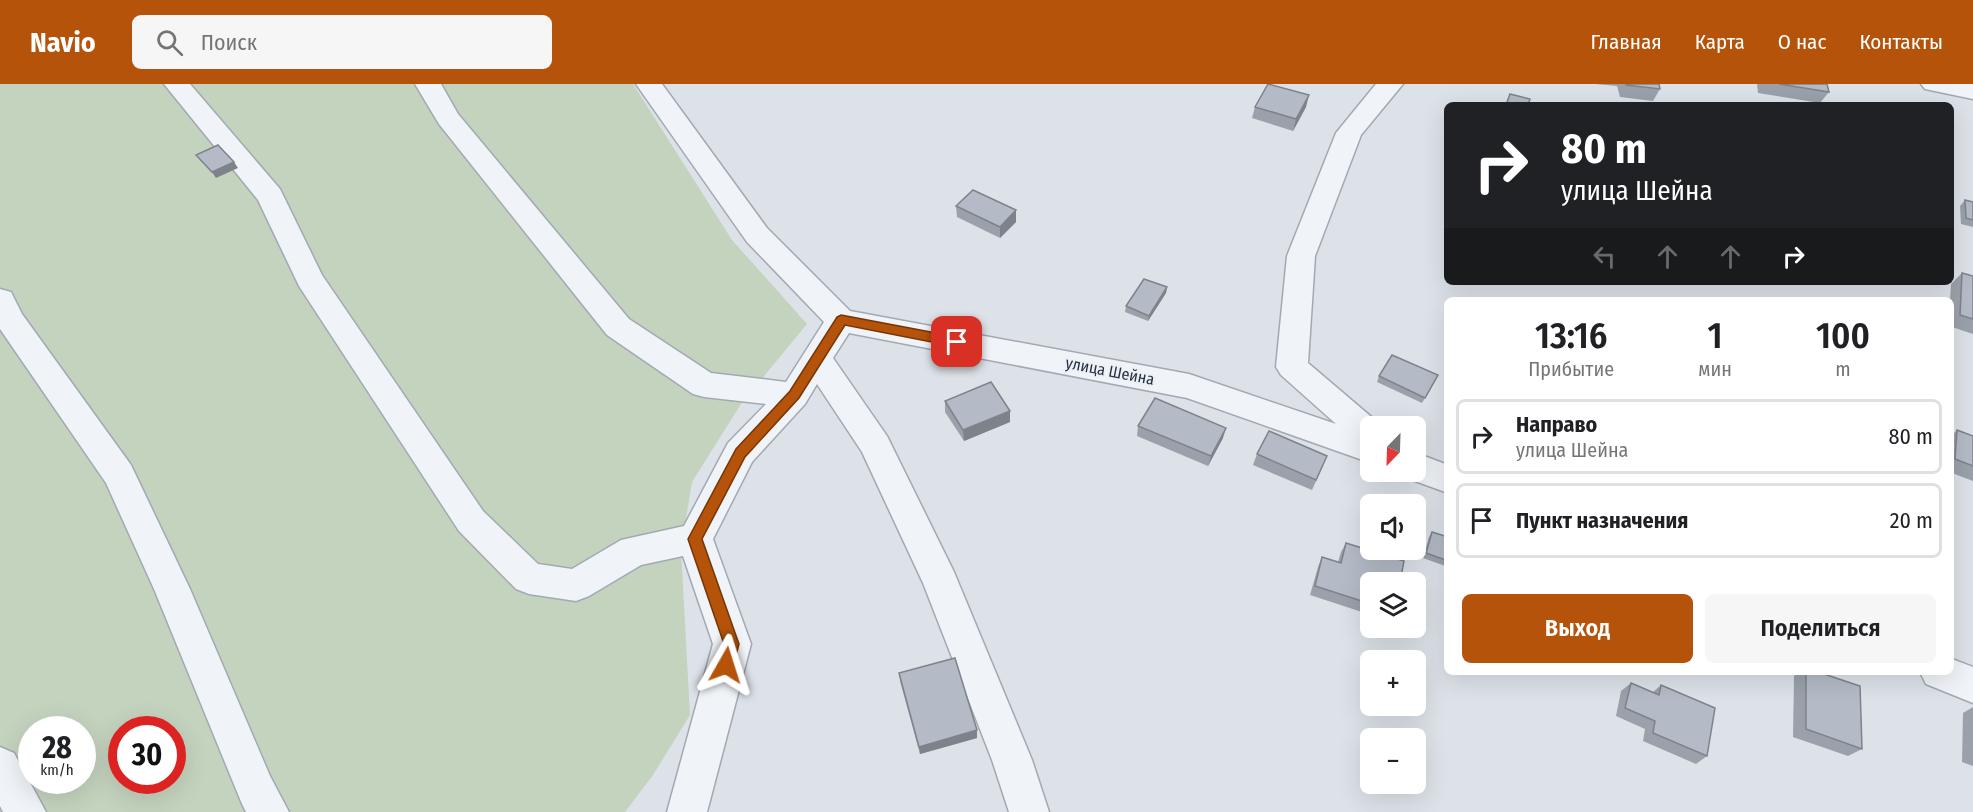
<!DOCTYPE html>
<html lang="ru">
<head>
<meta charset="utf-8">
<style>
  :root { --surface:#fff; --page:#f6f6f6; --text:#202124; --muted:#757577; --line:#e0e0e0; --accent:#b45309 }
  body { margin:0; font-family:"Fira Sans Condensed",sans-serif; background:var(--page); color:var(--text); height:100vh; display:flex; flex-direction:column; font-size:22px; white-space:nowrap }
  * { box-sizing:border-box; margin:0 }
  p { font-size:20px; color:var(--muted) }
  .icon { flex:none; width:33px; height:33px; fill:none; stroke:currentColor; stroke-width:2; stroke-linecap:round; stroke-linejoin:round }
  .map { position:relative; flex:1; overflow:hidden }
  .sheet { position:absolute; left:1444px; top:213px; width:510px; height:378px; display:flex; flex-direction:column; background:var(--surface); border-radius:9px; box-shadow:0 6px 24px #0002 }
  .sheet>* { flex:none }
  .top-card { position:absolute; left:1444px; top:18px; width:510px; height:183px; border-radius:9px; box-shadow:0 6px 24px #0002; background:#202124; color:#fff; overflow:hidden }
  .needle { width:39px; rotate:203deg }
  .buttons { position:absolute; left:1360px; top:332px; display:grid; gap:12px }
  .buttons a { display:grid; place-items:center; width:66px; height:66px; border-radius:9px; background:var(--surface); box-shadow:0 6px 24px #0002; font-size:30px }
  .speed { position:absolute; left:18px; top:632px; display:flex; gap:12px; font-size:30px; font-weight:700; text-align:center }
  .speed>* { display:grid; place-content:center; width:78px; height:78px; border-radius:50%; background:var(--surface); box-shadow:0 6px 24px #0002; line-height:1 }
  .speed small { font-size:15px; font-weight:400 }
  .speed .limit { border:9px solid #d22; background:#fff; color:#111 }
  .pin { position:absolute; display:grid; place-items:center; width:51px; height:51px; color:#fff; margin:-26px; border-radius:12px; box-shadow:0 3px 9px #0006 }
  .me { position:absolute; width:66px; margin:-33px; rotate:6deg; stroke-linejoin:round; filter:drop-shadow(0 0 4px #0008) }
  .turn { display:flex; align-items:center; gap:21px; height:126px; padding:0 18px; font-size:27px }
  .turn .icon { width:78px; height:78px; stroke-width:2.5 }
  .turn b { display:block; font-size:42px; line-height:51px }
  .lanes { display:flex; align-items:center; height:57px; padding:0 18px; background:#0003; justify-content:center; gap:30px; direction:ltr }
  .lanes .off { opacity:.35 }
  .eta { display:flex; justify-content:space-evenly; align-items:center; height:102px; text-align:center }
  .eta b { font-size:36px; font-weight:600; line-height:42px }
  .cta { display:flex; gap:12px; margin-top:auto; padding:12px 18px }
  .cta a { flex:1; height:69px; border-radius:9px; background:var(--accent); color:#fff; font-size:24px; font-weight:600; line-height:69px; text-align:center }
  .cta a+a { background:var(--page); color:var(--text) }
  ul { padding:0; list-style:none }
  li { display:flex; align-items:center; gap:18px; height:75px; margin:0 12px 9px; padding:0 6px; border:3px solid var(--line); border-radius:9px }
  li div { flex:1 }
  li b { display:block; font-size:22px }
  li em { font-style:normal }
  header { display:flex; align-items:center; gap:36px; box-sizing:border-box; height:84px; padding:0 30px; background:var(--accent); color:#fff }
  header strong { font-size:28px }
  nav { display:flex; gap:33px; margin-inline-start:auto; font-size:21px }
  .search { width:420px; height:54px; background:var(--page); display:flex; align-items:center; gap:15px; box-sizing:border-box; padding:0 21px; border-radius:9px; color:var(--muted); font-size:22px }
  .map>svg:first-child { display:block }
  .green { fill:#c4d3be; fill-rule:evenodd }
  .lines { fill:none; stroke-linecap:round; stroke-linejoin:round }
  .minor-casing { stroke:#a2a9b3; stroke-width:3 }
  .minor { fill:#f0f3f7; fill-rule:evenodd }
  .wall { fill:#9ba1aa }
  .shaded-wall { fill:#7e838b }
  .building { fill:#b4bbc6; stroke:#7e838b; stroke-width:1.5 }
  .route { fill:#b45309; stroke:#753606; stroke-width:1.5 }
  .labels { text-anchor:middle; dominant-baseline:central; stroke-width:4.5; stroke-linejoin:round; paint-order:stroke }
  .street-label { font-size:16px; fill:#253041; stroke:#edf1f6 }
</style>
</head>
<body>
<header>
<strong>Navio</strong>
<div class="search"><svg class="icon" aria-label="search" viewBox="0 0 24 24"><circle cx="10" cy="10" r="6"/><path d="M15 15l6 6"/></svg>Поиск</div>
<nav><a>Главная</a><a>Карта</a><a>О нас</a><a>Контакты</a></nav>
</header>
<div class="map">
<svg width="1973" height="728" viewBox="0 0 1973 728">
  <rect width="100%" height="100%" fill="#dde2e9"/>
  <path class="green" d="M 0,0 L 633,0 L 732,156 L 807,240 L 741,320 L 692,398 L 681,465 L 690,631 L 653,691 L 625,728 L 0,728 ZM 32,645 L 82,645 L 82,696 L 32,696 ZM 122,645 L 172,645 L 172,696 L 122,696 Z"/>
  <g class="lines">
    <g class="minor-casing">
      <path id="minor" d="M 164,0 L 190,0 L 280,105 L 322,191 L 483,427 L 538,480 L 572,485 L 621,456 L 684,442 L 728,359 L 766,320 L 704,313 L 693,310 L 607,251 L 439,40 L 415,0 L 441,0 L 458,30 L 629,235 L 711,289 L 786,298 L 824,238 L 747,158 L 636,0 L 662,0 L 767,144 L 850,227 L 1189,290 L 1336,340 L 1281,291 L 1276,283 L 1287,172 L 1336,49 L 1376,0 L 1403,0 L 1361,51 L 1315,172 L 1308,279 L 1382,342 L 1371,342 L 1371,379 L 1187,314 L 849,249 L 833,274 L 887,352 L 954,488 L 1032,676 L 1049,728 L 1009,728 L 992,676 L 923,499 L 862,368 L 817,300 L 805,320 L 752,378 L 713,455 L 751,560 L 707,728 L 667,728 L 713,560 L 683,472 L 641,481 L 589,512 L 576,517 L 529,510 L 516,505 L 459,447 L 299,202 L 258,116 Z
        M 1921,0 L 1973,0 L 1973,15 L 1925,5 Z
        M 0,205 L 11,208 L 22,230 L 131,381 L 190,505 L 270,692 L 289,728 L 246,728 L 242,720 L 154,505 L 106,399 L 0,245 Z
        M 1416,369 L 1448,381 L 1448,409 L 1404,393 L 1401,387 L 1416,387 Z
        M 1952,575 L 1973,583 L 1973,619 L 1926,600 L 1920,588 L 1952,588 Z
        M 0,663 L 14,669 L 46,728 L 3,728 L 0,722 Z"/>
    </g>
    <use href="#minor" class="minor"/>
  </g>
  <path class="wall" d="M 1595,0 L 1659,0 L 1660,5 L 1653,17 L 1620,13 L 1617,2 Z
    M 1757,0 L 1827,0 L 1829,8 L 1820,19 L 1758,9 Z
    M 1255,23 L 1306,23 L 1293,47 L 1252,34 Z
    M 1965,116 L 1973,118 L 1973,143 L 1961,140 L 1960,122 Z
    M 956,122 L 1016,126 L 1016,138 L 1000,154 L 957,133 Z
    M 1962,189 L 1973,192 L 1973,250 L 1952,243 L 1952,216 L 1950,216 L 1951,200 Z
    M 1167,203 L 1166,209 L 1148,237 L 1125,228 L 1126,222 Z
    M 1438,291 L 1422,319 L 1377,298 L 1379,292 Z
    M 945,317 L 1010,327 L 1010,338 L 964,357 L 945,328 Z
    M 1138,342 L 1223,354 L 1208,382 L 1137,352 Z
    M 1957,346 L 1973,352 L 1973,397 L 1952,389 L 1952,351 Z
    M 1257,370 L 1323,382 L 1312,406 L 1253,381 Z
    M 1432,448 L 1448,453 L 1448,483 L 1423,474 L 1429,453 Z
    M 1346,459 L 1371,498 L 1371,531 L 1310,511 L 1318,483 L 1322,473 L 1338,478 L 1341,468 Z
    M 1800,588 L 1818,588 L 1862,665 L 1848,672 L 1793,653 L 1794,592 Z
    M 899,589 L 977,646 L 977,654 L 920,670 L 900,597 Z
    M 1631,599 L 1653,608 L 1661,601 L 1707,672 L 1696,680 L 1643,657 L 1645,645 L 1616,632 L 1621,607 Z
    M 1973,623 L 1973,682 L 1962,678 L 1963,629 Z"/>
  <path class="shaded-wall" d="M 1309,11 L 1306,23 L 1293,47 L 1296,35 Z
    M 234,78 L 238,84 L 216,94 L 212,88 Z
    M 1016,126 L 1016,138 L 1000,154 L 1000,143 Z
    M 1167,203 L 1166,209 L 1148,237 L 1149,232 Z
    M 1010,327 L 1010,338 L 964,357 L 963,346 Z
    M 1226,344 L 1223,354 L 1208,382 L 1211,372 Z
    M 977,646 L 977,654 L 920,670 L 919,663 Z"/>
  <path class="building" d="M 1268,0 L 1309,11 L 1296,35 L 1255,23 Z
    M 1626,0 L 1659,0 L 1660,5 L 1626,1 Z
    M 1779,0 L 1827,0 L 1829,8 Z
    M 1510,10 L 1530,15 L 1528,21 L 1506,21 Z
    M 218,61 L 234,78 L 212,88 L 196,71 Z
    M 973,106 L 1016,126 L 1000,143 L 956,122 Z
    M 1965,116 L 1973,118 L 1973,136 L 1966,134 Z
    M 1962,189 L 1973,192 L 1973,235 L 1960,231 Z
    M 1144,195 L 1167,203 L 1149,232 L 1126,222 Z
    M 1392,271 L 1438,291 L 1425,314 L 1379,292 Z
    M 991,298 L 1010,327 L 963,346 L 945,317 Z
    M 1155,314 L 1226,344 L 1211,372 L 1138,342 Z
    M 1957,346 L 1973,352 L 1973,382 L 1955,375 Z
    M 1269,347 L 1327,372 L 1316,396 L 1257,370 Z
    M 1432,448 L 1448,453 L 1448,477 L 1426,469 Z
    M 1346,459 L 1404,477 L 1400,498 L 1371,498 L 1371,520 L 1315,502 L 1322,473 L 1341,479 Z
    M 955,574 L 977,646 L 919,663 L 899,589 Z
    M 1806,588 L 1818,588 L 1860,602 L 1862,665 L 1806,645 Z
    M 1631,599 L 1659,611 L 1661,601 L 1715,624 L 1707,672 L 1653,649 L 1655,637 L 1625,624 Z"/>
  <path class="route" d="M 841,231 L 957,253 L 964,258 L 957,263 L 845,241 L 799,314 L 745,373 L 702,455 L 739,560 L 732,586 L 726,588 L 721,586 L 718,581 L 724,560 L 688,455 L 736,365 L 790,307 L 837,233 Z"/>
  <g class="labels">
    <g class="street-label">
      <text transform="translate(1110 287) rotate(11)">улица Шейна</text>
    </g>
  </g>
</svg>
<div class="buttons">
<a><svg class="needle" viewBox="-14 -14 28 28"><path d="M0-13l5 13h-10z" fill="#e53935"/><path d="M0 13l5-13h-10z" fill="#757577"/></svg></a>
<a><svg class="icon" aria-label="sound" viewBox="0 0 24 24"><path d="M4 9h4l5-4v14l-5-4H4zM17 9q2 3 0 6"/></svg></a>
<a><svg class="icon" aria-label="layers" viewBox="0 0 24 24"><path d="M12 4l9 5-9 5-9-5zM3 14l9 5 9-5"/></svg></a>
<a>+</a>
<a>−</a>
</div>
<div class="speed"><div>28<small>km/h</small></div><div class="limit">30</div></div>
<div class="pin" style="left:957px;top:258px;background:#d93025"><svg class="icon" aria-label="arrive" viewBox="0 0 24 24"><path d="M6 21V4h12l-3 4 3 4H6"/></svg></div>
<svg class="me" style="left:726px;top:581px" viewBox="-20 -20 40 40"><path d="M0-17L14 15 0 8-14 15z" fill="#b45309" stroke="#fff" stroke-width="4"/></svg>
<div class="top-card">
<div class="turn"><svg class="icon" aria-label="right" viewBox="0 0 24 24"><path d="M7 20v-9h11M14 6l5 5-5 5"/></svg><div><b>80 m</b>улица Шейна</div></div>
<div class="lanes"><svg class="icon off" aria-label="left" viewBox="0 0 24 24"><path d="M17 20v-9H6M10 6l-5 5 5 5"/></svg><svg class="icon off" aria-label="ahead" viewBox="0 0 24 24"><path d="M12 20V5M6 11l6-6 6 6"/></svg><svg class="icon off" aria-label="ahead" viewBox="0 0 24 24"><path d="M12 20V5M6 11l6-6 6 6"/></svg><svg class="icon" aria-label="right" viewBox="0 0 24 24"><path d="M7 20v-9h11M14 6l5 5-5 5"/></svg></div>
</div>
<section class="sheet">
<div class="eta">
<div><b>13:16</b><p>Прибытие</p></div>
<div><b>1</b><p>мин</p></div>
<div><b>100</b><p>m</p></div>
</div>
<ul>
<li><svg class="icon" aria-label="right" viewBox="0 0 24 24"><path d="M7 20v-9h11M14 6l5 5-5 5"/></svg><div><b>Направо</b><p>улица Шейна</p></div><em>80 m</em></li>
<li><svg class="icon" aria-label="arrive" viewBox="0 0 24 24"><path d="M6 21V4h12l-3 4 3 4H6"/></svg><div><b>Пункт назначения</b></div><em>20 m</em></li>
</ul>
<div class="cta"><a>Выход</a><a>Поделиться</a></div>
</section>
</div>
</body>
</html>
